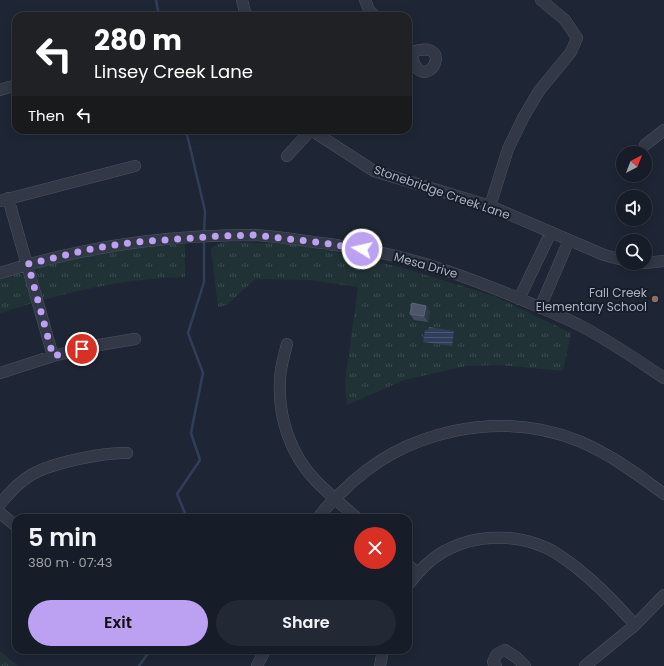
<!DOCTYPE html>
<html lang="en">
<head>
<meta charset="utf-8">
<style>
  :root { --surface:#161c28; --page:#232934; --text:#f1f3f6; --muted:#9ea1a8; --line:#353a45; --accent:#bca0f2 }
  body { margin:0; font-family:Poppins,sans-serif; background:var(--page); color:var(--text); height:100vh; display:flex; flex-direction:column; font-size:15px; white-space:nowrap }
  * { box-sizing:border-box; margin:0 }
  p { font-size:13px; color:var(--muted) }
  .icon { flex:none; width:22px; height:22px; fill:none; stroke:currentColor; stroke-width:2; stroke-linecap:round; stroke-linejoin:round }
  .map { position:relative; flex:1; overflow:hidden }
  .drawer { position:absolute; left:12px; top:514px; width:400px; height:140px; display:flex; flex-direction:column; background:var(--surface); border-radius:12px; box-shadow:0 2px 10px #0003,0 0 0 1px var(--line) }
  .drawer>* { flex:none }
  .top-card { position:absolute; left:12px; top:12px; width:400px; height:122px; border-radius:12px; box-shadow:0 2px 10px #0003,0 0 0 1px var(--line); background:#202124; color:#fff; overflow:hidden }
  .needle { width:26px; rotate:42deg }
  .fabs { position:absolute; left:616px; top:146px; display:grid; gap:8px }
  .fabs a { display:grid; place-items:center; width:36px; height:36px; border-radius:50%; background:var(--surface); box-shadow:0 2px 10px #0003,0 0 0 1px var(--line); font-size:20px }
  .pin { position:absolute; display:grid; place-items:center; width:34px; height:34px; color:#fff; margin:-17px; border:2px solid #fff; border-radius:50%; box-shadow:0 1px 4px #0007 }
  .me { position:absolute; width:44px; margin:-22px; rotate:279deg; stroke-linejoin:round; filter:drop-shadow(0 0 3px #0008) }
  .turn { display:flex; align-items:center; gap:14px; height:84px; padding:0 16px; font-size:18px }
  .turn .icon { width:52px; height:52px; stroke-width:2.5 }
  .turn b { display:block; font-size:28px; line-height:34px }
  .then { display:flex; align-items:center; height:38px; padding:0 16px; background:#0003; gap:8px; font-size:15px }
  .round { display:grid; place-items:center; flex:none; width:42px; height:42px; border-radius:21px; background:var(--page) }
  .headline { display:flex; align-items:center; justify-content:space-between; height:68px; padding:0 16px }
  h1 { font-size:24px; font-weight:600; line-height:30px }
  .primary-button { display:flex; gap:8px; margin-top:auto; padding:8px 16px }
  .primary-button a { flex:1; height:46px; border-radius:24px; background:var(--accent); color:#111; font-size:16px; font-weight:600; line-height:46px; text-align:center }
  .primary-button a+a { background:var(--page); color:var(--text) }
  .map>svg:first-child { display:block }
  .grass { fill:url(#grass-tufts) }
  .water { fill:url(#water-rules) }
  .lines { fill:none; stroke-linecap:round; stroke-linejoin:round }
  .stream { stroke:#303e5b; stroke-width:2.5 }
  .minor-casing { stroke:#4c5361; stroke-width:12 }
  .minor { stroke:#323846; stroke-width:11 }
  .wall { fill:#424c5e }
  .shaded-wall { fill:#2f3849 }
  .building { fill:#4d5769; stroke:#5c6577 }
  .route { stroke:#bca0f2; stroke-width:7; stroke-dasharray:0 12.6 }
  .education-dot { fill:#8d6e63; stroke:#171e2a; stroke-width:1.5 }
  .labels { text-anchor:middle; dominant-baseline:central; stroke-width:4; stroke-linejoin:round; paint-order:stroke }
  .street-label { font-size:12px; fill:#abb2c3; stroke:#171e2a }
  .poi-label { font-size:12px; fill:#abb2c3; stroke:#171e2a; text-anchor:end }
</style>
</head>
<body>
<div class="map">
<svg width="664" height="666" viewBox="0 0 664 666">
  <defs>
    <pattern id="grass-tufts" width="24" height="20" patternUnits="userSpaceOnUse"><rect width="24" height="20" fill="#203236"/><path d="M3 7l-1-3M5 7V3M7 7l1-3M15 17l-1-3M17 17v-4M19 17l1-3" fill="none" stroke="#3e4d51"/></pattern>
    <pattern id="water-rules" width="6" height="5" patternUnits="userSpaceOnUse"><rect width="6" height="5" fill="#303e5b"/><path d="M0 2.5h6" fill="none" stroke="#4b5871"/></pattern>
  </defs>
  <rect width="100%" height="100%" fill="#1e2635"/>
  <path class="grass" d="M 223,242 L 292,244 L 326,250 L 403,268 L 494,296 L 571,333 L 563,371 L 499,365 L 466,366 L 404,380 L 347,405 L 345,382 L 358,287 L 309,280 L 255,279 L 227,305 L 218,307 L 211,248 Z
    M 185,244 L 185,277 C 137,278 89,287 43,300 L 35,274 L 41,265 C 89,254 136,246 185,244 Z
    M 15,274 L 22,274 L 26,279 L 33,303 L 0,313 L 0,279 Z
    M 0,651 L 18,666 L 0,666 Z"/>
  <path class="water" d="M 429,327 L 454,331 L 452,346 L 423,342 L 425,330 L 428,330 Z"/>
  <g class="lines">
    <path class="stream" d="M 156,0 L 159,16
      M 186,130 L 205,211 L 204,233
      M 187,518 L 177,494 L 200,460 L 191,433 L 203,373 L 188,333 L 204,282 L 204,240
      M 139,666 L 146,656 L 152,650"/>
    <g class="minor-casing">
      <path id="minor" d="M 242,0 L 246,16
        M 365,0 L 369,10 L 375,16
        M 408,49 L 412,52 C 412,58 413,64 418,69 C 434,83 451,39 412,52
        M 0,90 L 16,85
        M 311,130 L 374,171 L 490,206 L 604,255 L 623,260
        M 645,145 L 664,130
        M 287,156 L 311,130
        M 8,198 L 53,356
        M 0,201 L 135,166
        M 490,206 L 508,149 L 523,118 L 539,91 L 571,52 L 577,38 L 565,20 L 541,0
        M 645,263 L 664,261
        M 0,273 C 81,247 167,235 252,235 C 275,236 305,241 329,244 C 345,247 361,248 377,252 C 424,261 469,278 513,296 C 536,306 559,315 581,326 C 610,341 637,360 664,378
        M 519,299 L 551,232
        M 540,308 L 569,240
        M 287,344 C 284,356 280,368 280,380 C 278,417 290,454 316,481 C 329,494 343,506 357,518
        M 0,373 L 53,356 L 99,345 L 135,339
        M 0,504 C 9,493 19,482 31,475 C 51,463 104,452 127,453
        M 0,513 L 16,526
        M 318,518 C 325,508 334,499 343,491 C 403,430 499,409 579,441 C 610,454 637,474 664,494
        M 408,565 L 417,573
        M 408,585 C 418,572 429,560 443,552 C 478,532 525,533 559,555 C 588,574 612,599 635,625
        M 257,666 L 265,650
        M 380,666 L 383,650
        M 496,666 L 493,662 L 497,654 L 505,650 L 517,658 L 525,666
        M 585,666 L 635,625 L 664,595"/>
    </g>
    <use href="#minor" class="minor"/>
  </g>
  <path class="wall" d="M 430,311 L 428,322 L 414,320 L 410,314 Z"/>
  <path class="shaded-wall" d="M 426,306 L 430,311 L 428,322 L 424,316 Z"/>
  <path class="building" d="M 412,303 L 426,306 L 424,316 L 410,314 Z"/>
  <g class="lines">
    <path class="route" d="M 82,349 L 53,356 L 28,264 L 95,248 L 136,242 L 220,236 L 254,235 L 316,242 L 362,249"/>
  </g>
  <circle class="education-dot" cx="655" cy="299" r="4"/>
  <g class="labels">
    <g class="street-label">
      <text transform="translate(442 192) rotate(19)">Stonebridge Creek Lane</text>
      <text transform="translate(426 265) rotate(16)">Mesa Drive</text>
    </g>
    <g class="poi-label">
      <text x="647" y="292">Fall Creek<tspan x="647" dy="14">Elementary School</tspan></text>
    </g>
  </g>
</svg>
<div class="fabs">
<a><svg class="needle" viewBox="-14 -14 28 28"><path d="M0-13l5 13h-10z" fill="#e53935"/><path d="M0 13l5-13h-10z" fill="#9ea1a8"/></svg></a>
<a><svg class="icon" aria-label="sound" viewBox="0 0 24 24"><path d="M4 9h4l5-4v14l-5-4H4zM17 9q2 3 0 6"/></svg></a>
<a><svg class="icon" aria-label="search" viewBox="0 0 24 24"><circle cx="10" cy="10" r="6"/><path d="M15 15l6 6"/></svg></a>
</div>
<div class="pin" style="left:82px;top:349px;background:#d93025"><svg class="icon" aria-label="arrive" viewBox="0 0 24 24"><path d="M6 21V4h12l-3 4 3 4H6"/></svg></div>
<svg class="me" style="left:362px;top:249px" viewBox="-20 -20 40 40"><circle r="17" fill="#bca0f2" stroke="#fff" stroke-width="3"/><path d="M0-11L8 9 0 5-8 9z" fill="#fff"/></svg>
<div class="top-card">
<div class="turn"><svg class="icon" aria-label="left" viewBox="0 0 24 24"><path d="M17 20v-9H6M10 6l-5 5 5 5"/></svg><div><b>280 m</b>Linsey Creek Lane</div></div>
<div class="then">Then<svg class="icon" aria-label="left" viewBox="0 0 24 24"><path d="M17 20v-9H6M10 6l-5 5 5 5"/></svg></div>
</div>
<section class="drawer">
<div class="headline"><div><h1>5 min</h1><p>380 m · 07:43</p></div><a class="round" style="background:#d93025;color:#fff"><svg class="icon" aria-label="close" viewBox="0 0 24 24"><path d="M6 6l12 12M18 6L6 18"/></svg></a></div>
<div class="primary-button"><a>Exit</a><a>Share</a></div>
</section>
</div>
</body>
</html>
